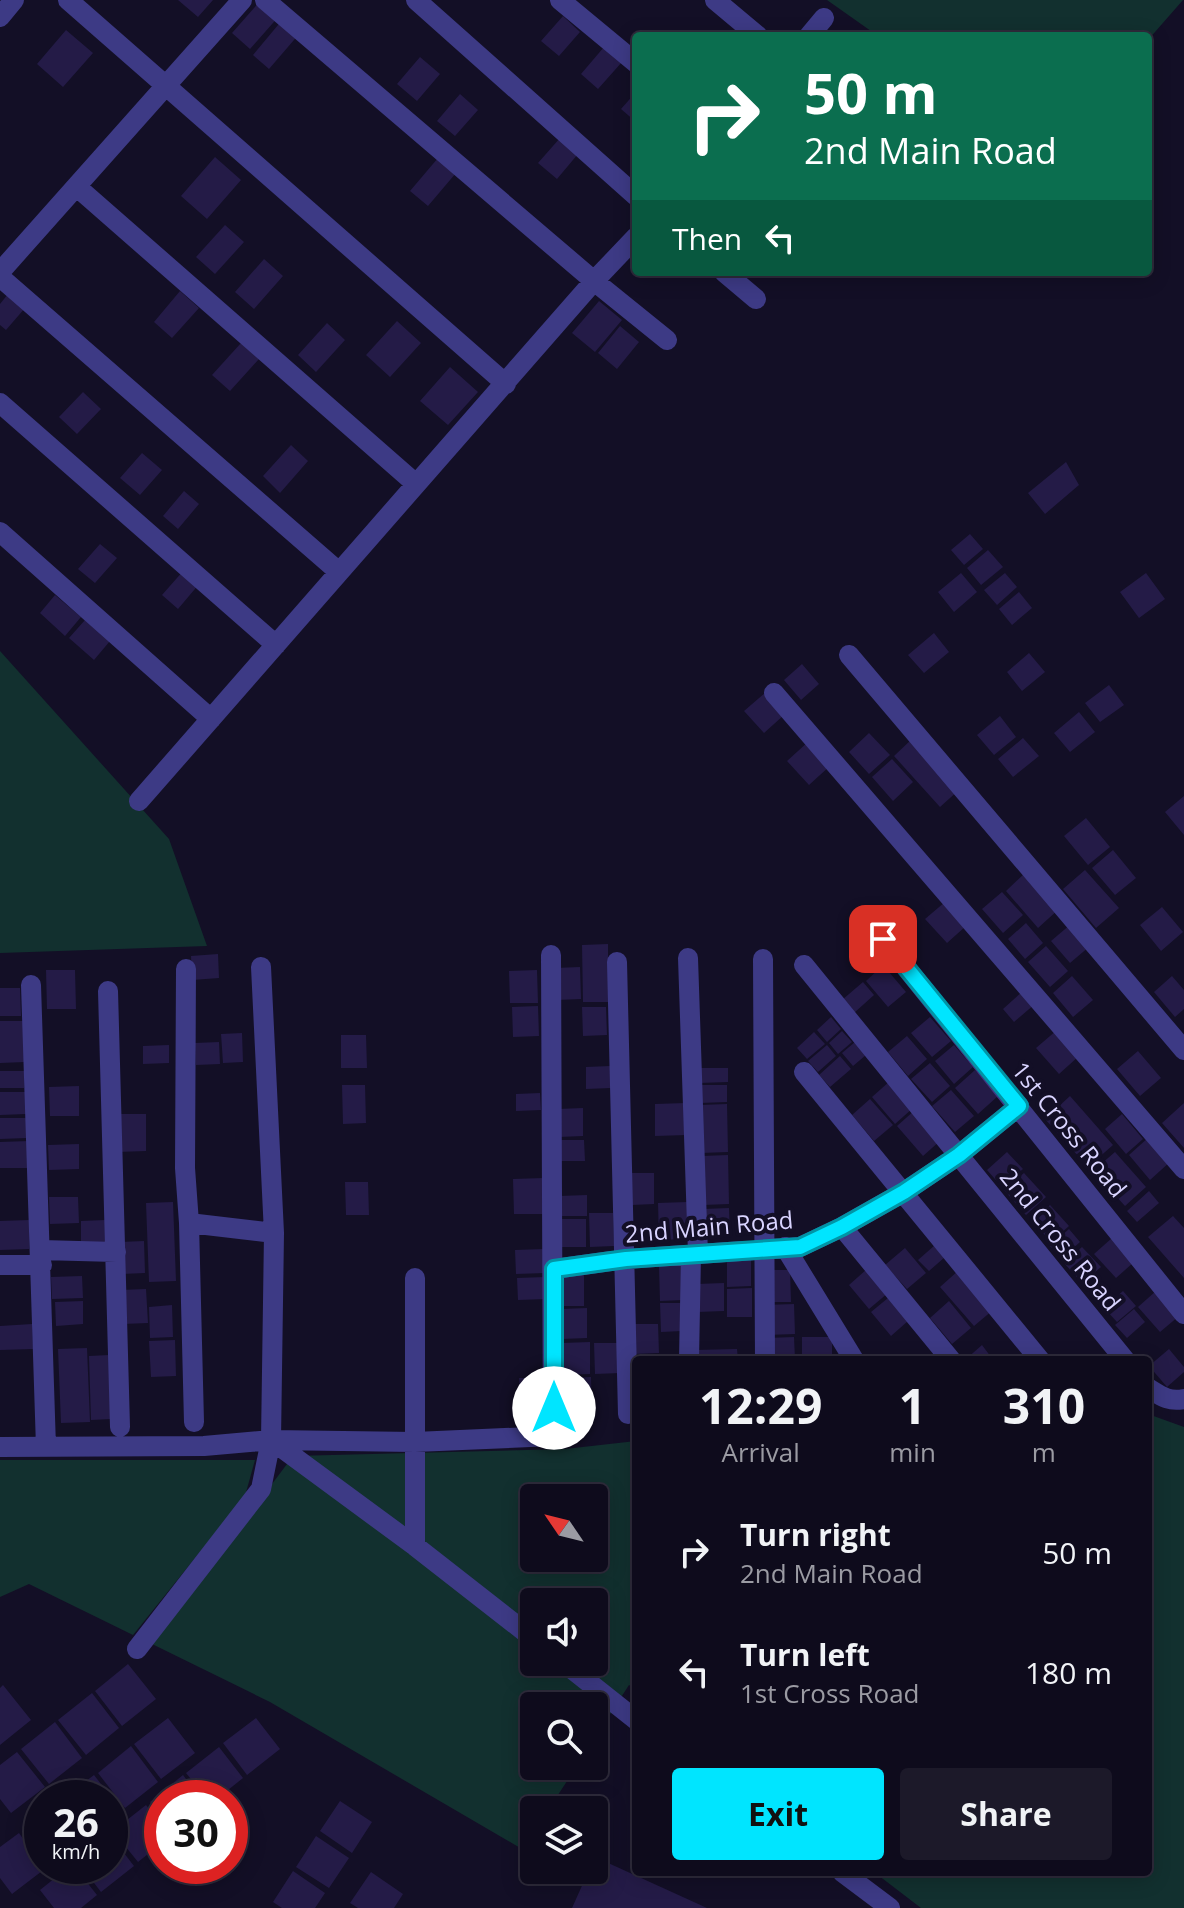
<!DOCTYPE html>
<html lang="en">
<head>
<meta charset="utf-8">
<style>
  :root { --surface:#0e0b1c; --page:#1c1929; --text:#f1f3f6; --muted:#9b9ba3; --line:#2e2b3b; --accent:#00e5ff }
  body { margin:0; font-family:"Open Sans",sans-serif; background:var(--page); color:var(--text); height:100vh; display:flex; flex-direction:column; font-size:30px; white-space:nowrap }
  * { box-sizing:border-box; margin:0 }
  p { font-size:26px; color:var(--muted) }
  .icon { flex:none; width:44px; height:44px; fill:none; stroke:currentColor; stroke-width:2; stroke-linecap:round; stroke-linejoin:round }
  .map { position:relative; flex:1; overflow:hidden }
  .sheet { position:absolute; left:632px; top:1356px; width:520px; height:520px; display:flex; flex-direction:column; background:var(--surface); border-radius:8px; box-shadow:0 4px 20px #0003,0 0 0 2px var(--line) }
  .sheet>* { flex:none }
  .top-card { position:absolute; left:632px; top:32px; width:520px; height:244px; border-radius:8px; box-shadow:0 4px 20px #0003,0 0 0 2px var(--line); background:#0b6e4f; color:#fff; overflow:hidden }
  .needle { width:52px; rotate:305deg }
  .tools { position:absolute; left:520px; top:1484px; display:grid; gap:16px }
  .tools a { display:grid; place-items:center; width:88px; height:88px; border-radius:8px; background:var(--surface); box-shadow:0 4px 20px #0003,0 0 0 2px var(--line); font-size:40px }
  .speed { position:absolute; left:24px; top:1780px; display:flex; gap:16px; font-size:40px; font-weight:700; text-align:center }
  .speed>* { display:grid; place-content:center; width:104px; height:104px; border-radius:50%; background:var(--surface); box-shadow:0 4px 20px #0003,0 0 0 2px var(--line); line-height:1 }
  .speed small { font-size:20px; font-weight:400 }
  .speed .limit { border:12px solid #d22; background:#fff; color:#111 }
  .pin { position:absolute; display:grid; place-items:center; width:68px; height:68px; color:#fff; margin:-34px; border-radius:16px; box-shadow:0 4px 12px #0006 }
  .me { position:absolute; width:88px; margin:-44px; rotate:0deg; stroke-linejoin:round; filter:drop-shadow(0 0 6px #0008) }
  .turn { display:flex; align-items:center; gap:28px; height:168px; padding:0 40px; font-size:36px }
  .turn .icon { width:104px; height:104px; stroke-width:2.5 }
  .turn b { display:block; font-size:56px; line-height:68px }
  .then { display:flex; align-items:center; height:76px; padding:0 40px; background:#0003; gap:16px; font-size:30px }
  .eta { display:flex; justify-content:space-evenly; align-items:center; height:136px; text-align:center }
  .eta b { font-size:48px; font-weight:700; line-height:56px }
  .button { display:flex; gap:16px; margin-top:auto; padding:16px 40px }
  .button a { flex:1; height:92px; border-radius:8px; background:var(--accent); color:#111; font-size:32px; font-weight:700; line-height:92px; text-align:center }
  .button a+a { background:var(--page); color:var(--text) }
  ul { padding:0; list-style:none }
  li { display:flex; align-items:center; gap:24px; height:120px; padding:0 40px }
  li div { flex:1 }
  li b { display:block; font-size:30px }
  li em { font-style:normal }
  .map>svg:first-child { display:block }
  .green { fill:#12302f; fill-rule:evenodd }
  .building { fill:#241b47 }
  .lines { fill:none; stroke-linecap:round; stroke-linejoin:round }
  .minor { stroke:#3d3a85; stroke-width:20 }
  .route-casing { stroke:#0095a6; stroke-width:20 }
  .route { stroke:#00e5ff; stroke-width:14 }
  .labels { text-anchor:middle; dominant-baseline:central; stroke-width:8; stroke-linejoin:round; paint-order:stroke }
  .street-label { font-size:24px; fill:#d9d4ff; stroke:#130f26 }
</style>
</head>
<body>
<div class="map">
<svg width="1184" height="1908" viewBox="0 0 1184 1908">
  <rect width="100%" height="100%" fill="#130f26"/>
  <path class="green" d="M 827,0 L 1183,0 L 1148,40 L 1148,36 L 878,36 Z
    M 0,651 L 169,839 L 207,946 L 0,953 Z
    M 1148,1414 L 1184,1427 L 1184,1908 L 921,1908 L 874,1872 L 1148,1872 Z
    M 636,1441 L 636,1689 L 629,1685 L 594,1739 L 594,1706 L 534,1706 L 534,1766 L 577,1766 L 548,1810 L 534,1810 L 534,1831 L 522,1849 L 270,1702 L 152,1644 L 293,1456 L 565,1449 ZM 534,1498 L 594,1498 L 594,1558 L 534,1558 ZM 534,1602 L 594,1602 L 594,1662 L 534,1662 Z
    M 0,1460 L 255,1460 L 245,1496 L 133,1635 L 29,1584 L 0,1597 Z"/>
  <path class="building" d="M 178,0 L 213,0 L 198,17 Z
    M 261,0 L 280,15 L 250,49 L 232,33 Z
    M 563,16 L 580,32 L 559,56 L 541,41 Z
    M 283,19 L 300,33 L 269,69 L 253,55 Z
    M 66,30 L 93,53 L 63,87 L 37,64 Z
    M 604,47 L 622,62 L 598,89 L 581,74 Z
    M 420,57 L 440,74 L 417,101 L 397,84 Z
    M 636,92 L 636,122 L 621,109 Z
    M 460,94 L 478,110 L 455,136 L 437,121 Z
    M 560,138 L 578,154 L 557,179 L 538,163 Z
    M 215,157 L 241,180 L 207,219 L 181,196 Z
    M 438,158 L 456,173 L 428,206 L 410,191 Z
    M 225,225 L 244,242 L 215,274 L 196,257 Z
    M 264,259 L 283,276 L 254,309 L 235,292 Z
    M 180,291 L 199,308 L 172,338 L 154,322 Z
    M 8,294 L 25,308 L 6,330 L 0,325 L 0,304 Z
    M 599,301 L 622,320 L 595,352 L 572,333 Z
    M 397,321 L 421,343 L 390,377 L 366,355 Z
    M 327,323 L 345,340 L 316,372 L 298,355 Z
    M 620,326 L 639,342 L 617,369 L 598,353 Z
    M 241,343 L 259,359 L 230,391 L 212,375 Z
    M 450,367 L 478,392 L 448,425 L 420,401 Z
    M 83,392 L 101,409 L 77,434 L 59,417 Z
    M 291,445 L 308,461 L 280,493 L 263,476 Z
    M 142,453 L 162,470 L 140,495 L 120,478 Z
    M 1066,462 L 1079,485 L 1045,514 L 1028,493 Z
    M 184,491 L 199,504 L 178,529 L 163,516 Z
    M 970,534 L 983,549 L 964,565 L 951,550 Z
    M 100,544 L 117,558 L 95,583 L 78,569 Z
    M 988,550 L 1003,567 L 981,585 L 967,568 Z
    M 184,570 L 200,583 L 178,609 L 162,595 Z
    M 961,573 L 977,592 L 954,612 L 938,592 Z
    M 1005,573 L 1017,587 L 997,605 L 984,590 Z
    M 1146,573 L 1165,599 L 1139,618 L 1120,592 Z
    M 1019,592 L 1032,608 L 1012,625 L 999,609 Z
    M 55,595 L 81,617 L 65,636 L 40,613 Z
    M 85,620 L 110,641 L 94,660 L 69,638 Z
    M 934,633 L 949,652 L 924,673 L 908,655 Z
    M 1029,653 L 1045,672 L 1022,691 L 1007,672 Z
    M 802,664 L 819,684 L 801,700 L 784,680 Z
    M 1109,685 L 1124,705 L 1100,722 L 1085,703 Z
    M 765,693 L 784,715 L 764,733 L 744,711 Z
    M 1079,712 L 1095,732 L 1070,752 L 1054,733 Z
    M 1000,716 L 1016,737 L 994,755 L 977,735 Z
    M 869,733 L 890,755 L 869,774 L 849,752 Z
    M 913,738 L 960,789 L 940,807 L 894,756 Z
    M 1023,738 L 1039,756 L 1013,777 L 998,759 Z
    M 809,741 L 831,765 L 809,785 L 787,761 Z
    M 892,759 L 913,782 L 893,801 L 872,777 Z
    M 1184,796 L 1184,835 L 1165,812 Z
    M 1086,818 L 1110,847 L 1088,865 L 1064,836 Z
    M 1113,850 L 1136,878 L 1115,895 L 1092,868 Z
    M 1085,870 L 1119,908 L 1096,928 L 1063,889 Z
    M 1026,872 L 1059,909 L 1038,928 L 1006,891 Z
    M 1002,892 L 1023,915 L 1003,933 L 982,909 Z
    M 945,902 L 966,926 L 947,943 L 925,919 Z
    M 1162,907 L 1183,932 L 1161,951 L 1140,925 Z
    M 1026,923 L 1043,943 L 1025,959 L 1008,939 Z
    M 1071,924 L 1090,946 L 1070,963 L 1051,941 Z
    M 608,944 L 608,1002 L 583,1002 L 582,945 Z
    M 1046,946 L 1068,971 L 1050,987 L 1028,962 Z
    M 218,954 L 219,978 L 192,980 L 191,956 Z
    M 883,965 L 906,992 L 888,1007 L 866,981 Z
    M 580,967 L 581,999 L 556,1000 L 555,968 Z
    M 46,970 L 75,970 L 76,1009 L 47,1009 Z
    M 537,970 L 538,1003 L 510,1003 L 509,971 Z
    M 1072,976 L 1093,1000 L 1073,1017 L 1053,993 Z
    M 1172,976 L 1184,990 L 1184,1009 L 1175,1017 L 1154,992 Z
    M 863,982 L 874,995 L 854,1013 L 842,1000 Z
    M 0,988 L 20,988 L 21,1016 L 0,1016 Z
    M 1023,991 L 1035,1004 L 1014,1022 L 1003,1009 Z
    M 538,1006 L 539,1036 L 513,1037 L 512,1007 Z
    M 582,1007 L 606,1007 L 607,1035 L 583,1036 Z
    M 831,1017 L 841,1029 L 827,1042 L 817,1030 Z
    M 930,1017 L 951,1041 L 932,1057 L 911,1033 Z
    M 0,1021 L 24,1021 L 25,1062 L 0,1063 Z
    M 1057,1030 L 1079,1056 L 1059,1074 L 1036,1048 Z
    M 842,1031 L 852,1042 L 838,1054 L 829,1043 Z
    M 814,1032 L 825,1044 L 807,1059 L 797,1048 Z
    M 242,1033 L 243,1062 L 223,1063 L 221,1034 Z
    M 341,1035 L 366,1035 L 367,1068 L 341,1068 Z
    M 907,1036 L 927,1059 L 908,1076 L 888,1052 Z
    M 219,1042 L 220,1064 L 196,1065 L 195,1043 Z
    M 855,1042 L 866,1055 L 853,1066 L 842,1053 Z
    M 169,1045 L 169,1063 L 143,1064 L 143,1046 Z
    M 827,1045 L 836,1056 L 818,1072 L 808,1061 Z
    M 954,1045 L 973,1067 L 954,1084 L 935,1061 Z
    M 1138,1051 L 1161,1078 L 1140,1096 L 1117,1069 Z
    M 840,1056 L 851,1069 L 830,1087 L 819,1075 Z
    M 930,1063 L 950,1086 L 932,1102 L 911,1079 Z
    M 610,1066 L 611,1088 L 586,1089 L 586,1067 Z
    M 699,1068 L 728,1068 L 728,1082 L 699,1083 Z
    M 975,1070 L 998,1096 L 978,1114 L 955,1088 Z
    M 0,1071 L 24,1071 L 24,1088 L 0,1088 Z
    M 890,1081 L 913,1108 L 895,1124 L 872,1097 Z
    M 342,1085 L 365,1085 L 366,1123 L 343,1124 Z
    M 700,1085 L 727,1085 L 727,1102 L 700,1103 Z
    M 79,1086 L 79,1116 L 50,1116 L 49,1087 Z
    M 951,1090 L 974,1116 L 955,1132 L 932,1106 Z
    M 0,1092 L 26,1092 L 26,1114 L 0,1115 Z
    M 540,1093 L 541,1110 L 516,1111 L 516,1094 Z
    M 1070,1096 L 1113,1145 L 1088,1167 L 1045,1119 Z
    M 870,1099 L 893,1125 L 874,1141 L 852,1115 Z
    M 686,1103 L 687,1135 L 655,1136 L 655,1104 Z
    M 1184,1103 L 1184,1148 L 1162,1123 Z
    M 727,1104 L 728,1152 L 701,1153 L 700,1105 Z
    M 583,1108 L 583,1136 L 559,1137 L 558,1109 Z
    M 915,1110 L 941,1140 L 923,1156 L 897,1126 Z
    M 117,1114 L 146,1114 L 146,1151 L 117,1152 Z
    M 1122,1114 L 1143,1139 L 1126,1154 L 1105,1129 Z
    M 0,1118 L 27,1118 L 27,1138 L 0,1139 Z
    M 1149,1137 L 1171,1161 L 1150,1180 L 1129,1155 Z
    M 558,1140 L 584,1140 L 585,1161 L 559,1161 Z
    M 29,1141 L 29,1168 L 0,1168 L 0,1142 Z
    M 79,1144 L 79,1169 L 49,1170 L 48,1145 Z
    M 1007,1152 L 1023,1169 L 1002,1187 L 987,1170 Z
    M 1115,1152 L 1146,1187 L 1125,1206 L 1093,1171 Z
    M 728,1155 L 729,1204 L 703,1205 L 702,1156 Z
    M 631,1173 L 654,1173 L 654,1204 L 632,1205 Z
    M 1024,1173 L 1046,1197 L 1026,1215 L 1004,1190 Z
    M 544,1178 L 544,1214 L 514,1214 L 513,1179 Z
    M 345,1182 L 368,1182 L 369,1215 L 346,1215 Z
    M 1149,1191 L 1159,1203 L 1137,1222 L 1127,1211 Z
    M 587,1195 L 587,1216 L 560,1216 L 559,1196 Z
    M 49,1197 L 78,1197 L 79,1223 L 50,1224 Z
    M 173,1202 L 176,1281 L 149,1282 L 146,1203 Z
    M 687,1202 L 688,1239 L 659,1240 L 658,1203 Z
    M 1050,1205 L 1069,1226 L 1051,1242 L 1032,1221 Z
    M 729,1208 L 730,1234 L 704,1235 L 703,1209 Z
    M 589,1213 L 613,1213 L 614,1246 L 590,1247 Z
    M 1173,1216 L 1184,1228 L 1184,1278 L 1148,1237 Z
    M 560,1219 L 586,1219 L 586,1247 L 561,1247 Z
    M 29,1220 L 29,1249 L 0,1250 L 0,1221 Z
    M 105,1220 L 105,1244 L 81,1245 L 81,1221 Z
    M 1069,1229 L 1080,1242 L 1061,1259 L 1050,1246 Z
    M 1112,1238 L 1134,1262 L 1116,1278 L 1094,1254 Z
    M 144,1241 L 145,1273 L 122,1274 L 120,1242 Z
    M 935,1245 L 945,1257 L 929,1271 L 918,1260 Z
    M 1082,1247 L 1101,1267 L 1082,1283 L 1064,1263 Z
    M 905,1248 L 926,1273 L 907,1289 L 885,1265 Z
    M 544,1249 L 545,1273 L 516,1274 L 515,1250 Z
    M 751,1258 L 751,1286 L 727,1287 L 727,1259 Z
    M 682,1265 L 683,1300 L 660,1301 L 659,1266 Z
    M 867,1269 L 888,1293 L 869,1309 L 849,1285 Z
    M 766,1270 L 790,1270 L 791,1302 L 767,1302 Z
    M 959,1270 L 993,1310 L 974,1326 L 940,1287 Z
    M 561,1275 L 584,1275 L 584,1306 L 562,1306 Z
    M 82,1276 L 83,1298 L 52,1299 L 51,1277 Z
    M 545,1277 L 546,1299 L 518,1300 L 517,1278 Z
    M 724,1283 L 724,1311 L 697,1312 L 697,1284 Z
    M 752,1288 L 752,1317 L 727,1317 L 727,1289 Z
    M 146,1289 L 148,1323 L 123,1324 L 121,1290 Z
    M 1123,1291 L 1136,1306 L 1117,1322 L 1104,1308 Z
    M 1156,1291 L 1179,1316 L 1160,1332 L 1138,1307 Z
    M 888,1298 L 908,1321 L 891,1336 L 871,1312 Z
    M 83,1301 L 83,1324 L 56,1326 L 55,1302 Z
    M 949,1301 L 971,1328 L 952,1344 L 930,1318 Z
    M 660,1303 L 682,1303 L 682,1331 L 661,1332 Z
    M 794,1304 L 795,1334 L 766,1335 L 765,1305 Z
    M 172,1305 L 173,1337 L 150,1338 L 149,1307 Z
    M 587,1308 L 587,1338 L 562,1339 L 561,1309 Z
    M 1134,1309 L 1145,1322 L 1127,1338 L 1115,1325 Z
    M 32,1324 L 33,1349 L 0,1350 L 0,1326 Z
    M 633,1324 L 658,1324 L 659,1353 L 633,1354 Z
    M 794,1337 L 795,1359 L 767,1360 L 767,1338 Z
    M 802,1337 L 832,1337 L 832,1360 L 802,1360 Z
    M 175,1340 L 176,1376 L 151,1377 L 149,1341 Z
    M 590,1342 L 590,1374 L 562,1375 L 562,1343 Z
    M 594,1343 L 619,1343 L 620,1373 L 595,1374 Z
    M 982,1345 L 991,1357 L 987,1360 L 965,1360 Z
    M 87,1348 L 90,1422 L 61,1423 L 58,1349 Z
    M 737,1349 L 738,1360 L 696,1360 L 695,1350 Z
    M 1169,1349 L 1184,1367 L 1184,1372 L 1167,1387 L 1149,1366 Z
    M 109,1355 L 111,1419 L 91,1420 L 89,1356 Z
    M 591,1377 L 592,1409 L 564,1410 L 563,1378 Z
    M 519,1378 L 548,1378 L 548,1396 L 520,1397 Z
    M 519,1399 L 548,1399 L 548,1414 L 519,1415 Z
    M 128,1664 L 156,1699 L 122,1726 L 95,1691 Z
    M 3,1685 L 31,1720 L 0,1745 L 0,1688 Z
    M 92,1693 L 119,1728 L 86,1755 L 58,1720 Z
    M 168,1718 L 195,1753 L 161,1779 L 134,1744 Z
    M 256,1718 L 280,1749 L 247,1775 L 223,1743 Z
    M 55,1722 L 82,1758 L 49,1784 L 21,1749 Z
    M 131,1746 L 158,1782 L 125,1808 L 98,1773 Z
    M 219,1747 L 243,1778 L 218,1798 L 206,1798 L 186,1773 Z
    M 17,1752 L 45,1787 L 11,1813 L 0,1799 L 0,1765 Z
    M 94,1775 L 121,1810 L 110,1819 L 110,1798 L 64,1798 Z
    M 183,1775 L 200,1798 L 162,1798 L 162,1817 L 150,1802 Z
    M 340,1801 L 372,1822 L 352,1853 L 320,1831 Z
    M 146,1805 L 162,1825 L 162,1843 L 138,1862 L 113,1831 Z
    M 42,1815 L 42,1856 L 22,1830 Z
    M 19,1833 L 42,1866 L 46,1868 L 12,1894 L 0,1878 L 0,1847 Z
    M 110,1835 L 134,1866 L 101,1892 L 81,1866 L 110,1866 Z
    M 316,1836 L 349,1858 L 329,1888 L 296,1867 Z
    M 595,1857 L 707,1908 L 572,1908 L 589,1870 L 594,1870 Z
    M 70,1866 L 74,1866 L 97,1895 L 81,1908 L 54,1908 L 40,1890 Z
    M 293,1871 L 325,1893 L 315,1908 L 282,1908 L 273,1902 Z
    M 371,1872 L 403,1894 L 394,1908 L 358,1908 L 350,1903 Z"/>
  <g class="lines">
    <path class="minor" d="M 68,0 L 506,384
      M 265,0 L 594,281 L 667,340
      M 416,0 L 636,196
      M 560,0 L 636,63
      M 715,0 L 758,36
      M 0,17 L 14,0
      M 809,36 L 824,18
      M 77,187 L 416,484
      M 0,272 L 242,0
      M 724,272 L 756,299
      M 0,277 L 339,572
      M 0,403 L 276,645
      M 0,532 L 211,719
      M 849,655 L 1184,1050
      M 774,693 L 1184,1169
      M 139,801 L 594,281 L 636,237
      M 883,939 L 1184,1314
      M 688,958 L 698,1254
      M 763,959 L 765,1360
      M 617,962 L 628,1414
      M 804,965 L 1125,1360
      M 186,969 L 185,1168 L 189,1223 L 194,1422
      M 31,985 L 46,1447
      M 108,991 L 120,1427
      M 804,1072 L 1040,1360
      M 189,1223 L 274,1233
      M 842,1227 L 951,1360
      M 785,1247 L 854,1360
      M 41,1250 L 116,1252
      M 0,1265 L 42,1265
      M 554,1269 L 626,1259 L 800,1247 L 842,1227 L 904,1192 L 959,1155 L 1019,1106
      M 415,1278 L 415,1546
      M 689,1360 L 691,1255
      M 1148,1388 C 1161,1396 1168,1402 1184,1399
      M 271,1440 L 415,1442 L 553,1436 L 551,955
      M 0,1447 L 204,1446 L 271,1440 L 415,1546 L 534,1639
      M 137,1649 L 261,1489 L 271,1440 L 274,1233 L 261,967
      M 563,1662 L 636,1720
      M 842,1872 L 890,1908"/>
  </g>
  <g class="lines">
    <g class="route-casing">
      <path id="route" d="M 554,1408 L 554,1269 L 626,1259 L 800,1247 L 842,1227 L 904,1192 L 959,1155 L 1019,1106 L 883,939"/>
    </g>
    <use href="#route" class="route"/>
  </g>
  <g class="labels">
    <g class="street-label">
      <text transform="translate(1070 1129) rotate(51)">1st Cross Road</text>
      <text transform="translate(709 1226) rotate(-5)">2nd Main Road</text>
      <text transform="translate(1061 1239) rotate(51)">2nd Cross Road</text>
    </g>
  </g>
</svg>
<div class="tools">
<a><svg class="needle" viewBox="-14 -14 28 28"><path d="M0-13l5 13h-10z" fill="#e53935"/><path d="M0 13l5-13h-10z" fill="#9b9ba3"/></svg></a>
<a><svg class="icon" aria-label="sound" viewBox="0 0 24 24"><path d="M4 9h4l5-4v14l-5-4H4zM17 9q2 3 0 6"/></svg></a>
<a><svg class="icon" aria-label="search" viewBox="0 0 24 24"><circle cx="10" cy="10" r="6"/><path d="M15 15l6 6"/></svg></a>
<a><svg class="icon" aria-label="layers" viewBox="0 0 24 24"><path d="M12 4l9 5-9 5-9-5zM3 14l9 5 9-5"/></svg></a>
</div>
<div class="speed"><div>26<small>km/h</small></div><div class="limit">30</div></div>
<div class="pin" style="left:883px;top:939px;background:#d93025"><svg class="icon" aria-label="arrive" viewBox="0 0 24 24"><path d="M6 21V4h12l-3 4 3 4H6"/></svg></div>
<svg class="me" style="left:554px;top:1408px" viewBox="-20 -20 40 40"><circle r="19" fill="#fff"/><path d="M0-13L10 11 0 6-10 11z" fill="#00e5ff"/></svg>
<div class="top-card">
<div class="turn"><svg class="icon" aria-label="right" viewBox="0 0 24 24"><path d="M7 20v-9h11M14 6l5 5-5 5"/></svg><div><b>50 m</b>2nd Main Road</div></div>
<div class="then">Then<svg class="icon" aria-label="left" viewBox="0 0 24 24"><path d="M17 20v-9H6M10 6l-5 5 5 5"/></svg></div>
</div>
<section class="sheet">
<div class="eta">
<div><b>12:29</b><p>Arrival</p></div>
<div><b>1</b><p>min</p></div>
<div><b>310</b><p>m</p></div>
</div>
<ul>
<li><svg class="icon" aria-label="right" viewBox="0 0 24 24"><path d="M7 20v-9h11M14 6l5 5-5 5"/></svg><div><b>Turn right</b><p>2nd Main Road</p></div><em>50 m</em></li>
<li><svg class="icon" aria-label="left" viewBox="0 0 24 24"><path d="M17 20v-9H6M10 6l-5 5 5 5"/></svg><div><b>Turn left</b><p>1st Cross Road</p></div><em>180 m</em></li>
</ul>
<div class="button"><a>Exit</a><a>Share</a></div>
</section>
</div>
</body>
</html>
